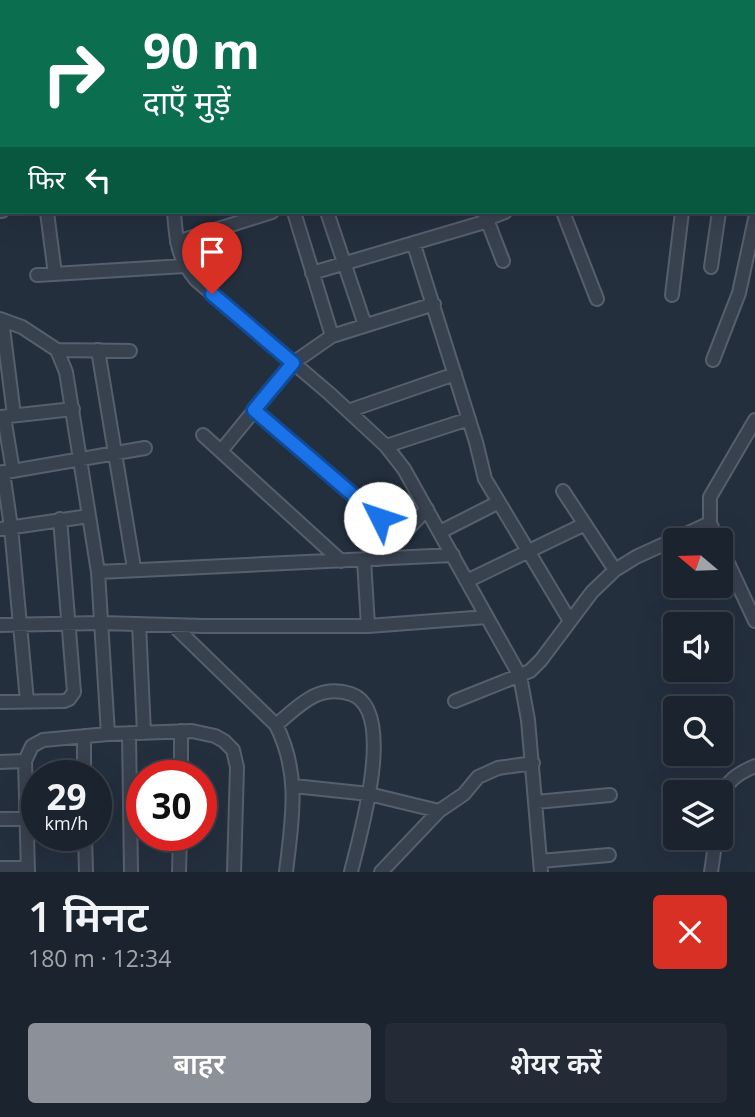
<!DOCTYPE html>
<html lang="hi">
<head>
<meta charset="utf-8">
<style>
  :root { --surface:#1b232e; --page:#242b36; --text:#f1f3f6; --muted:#a0a4aa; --line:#39404a; --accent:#8c9099 }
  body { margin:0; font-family:"Open Sans","Noto Sans Devanagari",sans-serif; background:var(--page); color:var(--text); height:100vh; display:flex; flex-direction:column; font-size:26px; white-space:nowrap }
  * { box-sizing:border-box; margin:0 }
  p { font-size:23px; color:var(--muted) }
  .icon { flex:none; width:38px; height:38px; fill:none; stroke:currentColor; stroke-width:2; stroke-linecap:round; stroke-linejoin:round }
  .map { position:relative; height:872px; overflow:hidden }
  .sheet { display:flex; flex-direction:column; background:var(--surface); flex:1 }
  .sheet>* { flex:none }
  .banner { position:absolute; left:0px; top:0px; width:756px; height:214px; box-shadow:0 7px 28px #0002,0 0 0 2px var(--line); background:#0b6e4f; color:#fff; overflow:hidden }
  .needle { width:46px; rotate:289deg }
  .tools { position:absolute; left:663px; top:528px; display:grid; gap:14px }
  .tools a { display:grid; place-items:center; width:70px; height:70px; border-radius:7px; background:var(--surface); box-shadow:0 7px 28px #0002,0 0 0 2px var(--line); font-size:35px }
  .speed { position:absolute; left:21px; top:760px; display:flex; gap:14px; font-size:35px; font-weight:700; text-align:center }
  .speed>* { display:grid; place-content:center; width:91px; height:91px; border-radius:50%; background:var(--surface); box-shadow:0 7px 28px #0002,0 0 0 2px var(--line); line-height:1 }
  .speed small { font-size:18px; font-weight:400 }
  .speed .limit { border:10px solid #d22; background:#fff; color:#111 }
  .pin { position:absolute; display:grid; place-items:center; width:60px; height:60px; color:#fff; margin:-72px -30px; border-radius:50% 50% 50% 0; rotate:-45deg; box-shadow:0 0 7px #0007 }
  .pin .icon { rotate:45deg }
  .me { position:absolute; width:77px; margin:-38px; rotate:311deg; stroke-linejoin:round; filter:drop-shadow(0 0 5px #0008) }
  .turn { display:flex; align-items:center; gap:24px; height:147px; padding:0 28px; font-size:32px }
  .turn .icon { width:91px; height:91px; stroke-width:2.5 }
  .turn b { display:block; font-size:49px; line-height:60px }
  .then { display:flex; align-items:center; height:66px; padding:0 28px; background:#0003; gap:14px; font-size:26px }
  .round { display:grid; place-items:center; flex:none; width:74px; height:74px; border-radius:7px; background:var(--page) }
  .summary { display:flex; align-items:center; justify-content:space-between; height:119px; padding:0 28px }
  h1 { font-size:42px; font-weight:600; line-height:52px }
  .cta { display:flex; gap:14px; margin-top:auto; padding:14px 28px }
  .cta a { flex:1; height:80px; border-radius:7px; background:var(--accent); color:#fff; font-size:28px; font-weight:600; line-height:80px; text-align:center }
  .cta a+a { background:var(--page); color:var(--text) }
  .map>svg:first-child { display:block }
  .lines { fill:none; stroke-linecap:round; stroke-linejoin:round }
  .street-casing { stroke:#565f6c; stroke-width:16 }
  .street { stroke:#38414e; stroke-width:12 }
  .route-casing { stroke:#114b97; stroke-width:18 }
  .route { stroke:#1a73e8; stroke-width:12 }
</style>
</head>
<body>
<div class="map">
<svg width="755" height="872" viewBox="0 0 755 872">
  <rect width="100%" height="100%" fill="#242f3e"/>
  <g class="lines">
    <g class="street-casing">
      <path id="street" d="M 164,0 L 167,0
        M 707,0 L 707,2
        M 736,0 L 736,2
        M 335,2 L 335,0
        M 411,2 L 411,0
        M 468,2 L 468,0
        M 526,2 L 526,0
        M 584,2 L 584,0
        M 643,2 L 643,0
        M 754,54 L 755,54
        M 754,157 L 755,157
        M 0,211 L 2,211
        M 47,212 L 55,274
        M 174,212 C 176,240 177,257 196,280 L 330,394 L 386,446 L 404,469 L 520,676 L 528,720 L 541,872
        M 294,212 L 332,336
        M 327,212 L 365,325
        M 484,212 L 503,261
        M 563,212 L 597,299
        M 487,219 L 505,212
        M 177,242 L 272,212
        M 414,245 L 476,442 L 485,479 L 570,621
        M 711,267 L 719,212
        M 312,273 L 488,221
        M 37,275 L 184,266
        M 672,295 L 682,212
        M 0,319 L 22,327 L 57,350 L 66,372 L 98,572 L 108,734
        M 2,320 L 14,415
        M 57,350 L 130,351
        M 98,350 L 134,568
        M 713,360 L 739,293 L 755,219
        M 254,410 L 401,536
        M 348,411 L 455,374
        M 0,417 L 73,409
        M 4,417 L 13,471
        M 203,435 L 341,561
        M 386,446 L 469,419
        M 221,451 L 293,363 L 332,336 L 434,304
        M 3,472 L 11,527 L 27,701
        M 0,473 L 145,448
        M 563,491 L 615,570
        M 0,529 L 89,516
        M 440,532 L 497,503
        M 718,541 L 710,523 L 710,497 L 755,420
        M 721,548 L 755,621
        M 379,559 L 427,509
        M 364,560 L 368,626
        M 98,572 L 453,555
        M 467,581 L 585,524
        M 139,624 L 144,733
        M 0,625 L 101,623 L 203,626 L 368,626 L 487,617
        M 173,625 L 276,725 C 301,774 292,820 286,872
        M 455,701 L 530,671 L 541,660 L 592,592 L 615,570 L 636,557 L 710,523
        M 0,702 L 64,701 L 69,699 L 74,692 L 60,519
        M 276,725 C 299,706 318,683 351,694 C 398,710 359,838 351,872
        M 129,733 L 131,872
        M 84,736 L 84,775
        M 0,762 L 25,761
        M 181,775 L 181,731
        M 294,786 L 369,794 L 439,811
        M 721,799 C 725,781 739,773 755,766
        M 536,802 L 610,795
        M 0,819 L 27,819
        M 85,835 L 86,872
        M 540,861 L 609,855
        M 0,868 L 28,868
        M 28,872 L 25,761 L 32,746 L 43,740 L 108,734 L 192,731 L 215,736 L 224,741 L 233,750 L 237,767 L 234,872
        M 179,872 L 180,835
        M 381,872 L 439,811 L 464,794 L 478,777 L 498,768 L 533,763
        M 711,872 L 716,838"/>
    </g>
    <use href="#street" class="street"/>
  </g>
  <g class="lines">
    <g class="route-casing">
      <path id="route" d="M 212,294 L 293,363 L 254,410 L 380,518"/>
    </g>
    <use href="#route" class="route"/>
  </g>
</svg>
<div class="tools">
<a><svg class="needle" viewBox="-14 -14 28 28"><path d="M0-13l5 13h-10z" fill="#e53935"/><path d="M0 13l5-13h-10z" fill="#a0a4aa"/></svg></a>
<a><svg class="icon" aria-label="sound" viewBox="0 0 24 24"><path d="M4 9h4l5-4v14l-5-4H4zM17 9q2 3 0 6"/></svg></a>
<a><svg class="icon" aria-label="search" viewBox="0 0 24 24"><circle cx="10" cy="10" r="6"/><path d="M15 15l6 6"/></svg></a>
<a><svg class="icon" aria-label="layers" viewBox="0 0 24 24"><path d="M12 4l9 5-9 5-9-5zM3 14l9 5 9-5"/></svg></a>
</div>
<div class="speed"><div>29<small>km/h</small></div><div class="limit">30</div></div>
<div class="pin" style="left:212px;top:294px;background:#d93025"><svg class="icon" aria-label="arrive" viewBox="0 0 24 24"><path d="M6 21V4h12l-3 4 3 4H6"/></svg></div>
<svg class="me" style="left:380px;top:518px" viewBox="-20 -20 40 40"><circle r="19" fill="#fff"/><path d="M0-13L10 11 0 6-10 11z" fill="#1a73e8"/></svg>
<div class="banner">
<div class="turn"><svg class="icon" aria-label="right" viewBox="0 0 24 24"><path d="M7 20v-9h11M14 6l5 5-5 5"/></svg><div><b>90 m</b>दाएँ मुड़ें</div></div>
<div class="then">फिर<svg class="icon" aria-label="left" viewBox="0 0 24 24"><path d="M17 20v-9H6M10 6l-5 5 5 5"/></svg></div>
</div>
</div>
<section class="sheet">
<div class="summary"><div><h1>1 मिनट</h1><p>180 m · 12:34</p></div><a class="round" style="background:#d93025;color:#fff"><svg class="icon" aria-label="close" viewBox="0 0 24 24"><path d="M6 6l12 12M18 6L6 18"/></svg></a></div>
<div class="cta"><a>बाहर</a><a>शेयर करें</a></div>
</section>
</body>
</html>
